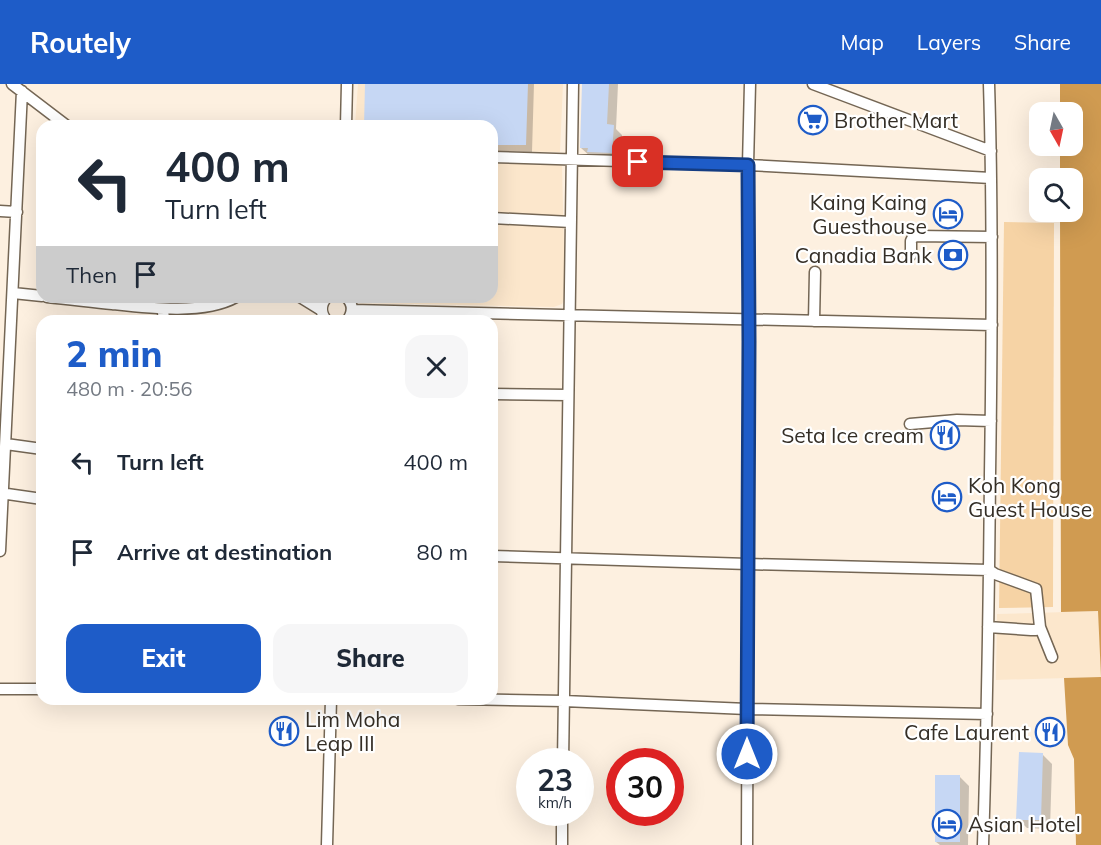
<!DOCTYPE html>
<html lang="en">
<head>
<meta charset="utf-8">
<style>
  :root { --surface:#fff; --page:#f6f6f7; --text:#1f2937; --muted:#747a83; --accent:#1e5cc8 }
  body { margin:0; font-family:Mulish,sans-serif; background:var(--page); color:var(--text); height:100vh; display:flex; flex-direction:column; font-size:22px; white-space:nowrap }
  * { box-sizing:border-box; margin:0 }
  p { font-size:20px; color:var(--muted) }
  .icon { flex:none; width:33px; height:33px; fill:none; stroke:currentColor; stroke-width:2; stroke-linecap:round; stroke-linejoin:round }
  .map { position:relative; flex:1; overflow:hidden }
  .drawer { position:absolute; left:36px; top:231px; width:462px; height:390px; display:flex; flex-direction:column; background:var(--surface); border-radius:18px; box-shadow:0 6px 24px #0002 }
  .drawer>* { flex:none }
  .top-card { position:absolute; left:36px; top:36px; width:462px; height:183px; border-radius:18px; box-shadow:0 6px 24px #0002; background:#fff; color:var(--text); overflow:hidden }
  .needle { width:39px; rotate:171deg }
  .tools { position:absolute; left:1029px; top:18px; display:grid; gap:12px }
  .tools a { display:grid; place-items:center; width:54px; height:54px; border-radius:12px; background:var(--surface); box-shadow:0 6px 24px #0002; font-size:30px }
  .speed { position:absolute; left:516px; top:664px; display:flex; gap:12px; font-size:30px; font-weight:700; text-align:center }
  .speed>* { display:grid; place-content:center; width:78px; height:78px; border-radius:50%; background:var(--surface); box-shadow:0 6px 24px #0002; line-height:1 }
  .speed small { font-size:15px; font-weight:400 }
  .speed .limit { border:9px solid #d22; background:#fff; color:#111 }
  .pin { position:absolute; display:grid; place-items:center; width:51px; height:51px; color:#fff; margin:-26px; border-radius:12px; box-shadow:0 3px 9px #0006 }
  .me { position:absolute; width:66px; margin:-33px; rotate:0deg; stroke-linejoin:round; filter:drop-shadow(0 0 4px #0008) }
  .turn { display:flex; align-items:center; gap:21px; height:126px; padding:0 30px; font-size:27px }
  .turn .icon { width:78px; height:78px; stroke-width:2.5 }
  .turn b { display:block; font-size:42px; line-height:51px }
  .then { display:flex; align-items:center; height:57px; padding:0 30px; background:#0003; gap:12px; font-size:22px }
  .round { display:grid; place-items:center; flex:none; width:63px; height:63px; border-radius:18px; background:var(--page) }
  .head { display:flex; align-items:center; justify-content:space-between; height:102px; padding:0 30px }
  h1 { font-size:36px; font-weight:800; line-height:45px; color:var(--accent) }
  .primary-button { display:flex; gap:12px; margin-top:auto; padding:12px 30px }
  .primary-button a { flex:1; height:69px; border-radius:18px; background:var(--accent); color:#fff; font-size:24px; font-weight:800; line-height:69px; text-align:center }
  .primary-button a+a { background:var(--page); color:var(--text) }
  ul { padding:0; list-style:none }
  li { display:flex; align-items:center; gap:18px; height:90px; padding:0 30px }
  li div { flex:1 }
  li b { display:block; font-size:22px }
  li em { font-style:normal }
  header { display:flex; align-items:center; gap:36px; box-sizing:border-box; height:84px; padding:0 30px; background:var(--accent); color:#fff }
  header strong { font-size:28px }
  nav { display:flex; gap:33px; margin-inline-start:auto; font-size:21px }
  .map>svg:first-child { display:block }
  .built { fill:#fce7cc }
  .green { fill:#f6d3a5 }
  .water { fill:#d09b51 }
  .shadow { fill:#0003 }
  .building { fill:#c6d7f4 }
  .lines { fill:none; stroke-linecap:round; stroke-linejoin:round }
  .minor-casing { stroke:#746654; stroke-width:13 }
  .minor { stroke:#fff; stroke-width:10 }
  .route-casing { stroke:#143c82; stroke-width:15 }
  .route { stroke:#1e5cc8; stroke-width:10 }
  .labels { text-anchor:middle; dominant-baseline:central; stroke-width:4.5; stroke-linejoin:round; paint-order:stroke }
  .poi-label { font-size:21px; fill:#342e26; stroke:#fff; text-anchor:start }
</style>
</head>
<body>
<header>
<strong>Routely</strong>
<nav><a>Map</a><a>Layers</a><a>Share</a></nav>
</header>
<div class="map">
<svg width="1101" height="761" viewBox="0 0 1101 761">
  <rect width="100%" height="100%" fill="#fdf0e0"/>
  <path class="built" d="M 358,0 L 563,0 L 560,68 L 492,67 L 492,42 L 355,42 Z
    M 492,77 L 560,80 L 562,82 L 565,205 L 564,216 L 562,220 L 554,223 L 367,219 L 359,216 L 355,213 L 492,213 Z
    M 1099,527 L 1101,593 L 996,596 L 997,530 Z"/>
  <path class="green" d="M 1004,138 L 1054,139 L 1053,523 L 999,524 Z"/>
  <path class="water" d="M 1060,0 L 1101,0 L 1101,761 L 1076,761 L 1074,675 L 1068,661 L 1064,594 L 1101,593 L 1098,527 L 1061,528 L 1060,128 L 1072,128 L 1072,94 L 1060,94 L 1060,62 L 1072,62 L 1072,28 L 1060,28 Z"/>
  <path class="shadow" d="M 367,0 L 534,0 L 532,68 L 492,67 L 492,42 L 365,42 Z
    M 584,0 L 618,0 L 616,45 L 622,51 L 621,78 L 591,73 L 581,64 Z
    M 1043,671 L 1052,680 L 1050,745 L 1027,744 L 1018,735 Z
    M 959,692 L 969,702 L 968,761 L 940,761 L 936,758 Z"/>
  <path class="building" d="M 365,0 L 528,0 L 526,61 L 492,61 L 492,42 L 364,42 Z
    M 582,0 L 609,0 L 607,40 L 614,41 L 612,69 L 587,68 L 588,64 L 580,64 Z
    M 1019,668 L 1043,669 L 1041,736 L 1016,736 Z
    M 935,691 L 960,691 L 960,758 L 935,758 Z"/>
  <g class="lines">
    <g class="minor-casing">
      <path id="minor" d="M 12,0 L 67,42
        M 813,0 L 991,67
        M 346,42 L 347,0
        M 492,73 L 748,81 L 991,94
        M 0,127 L 17,128
        M 492,134 L 571,138
        M 911,171 L 911,157 L 913,153 L 917,152 L 992,153
        M 13,209 L 42,212
        M 47,213 C 69,215 91,218 112,220 C 148,224 204,231 236,213
        M 300,213 L 321,226
        M 346,213 C 354,220 353,229 347,237
        M 162,225 L 165,237
        M 352,226 L 992,241
        M 327,237 C 320,229 320,221 327,213
        M 814,237 L 815,188
        M 492,310 L 568,311
        M 910,340 L 957,336 L 991,337
        M 6,360 L 42,365
        M 0,409 L 42,415
        M 0,467 L 22,7
        M 492,472 L 748,480 L 989,486 L 995,490 L 1036,505 L 1040,543
        M 988,543 L 1031,546 L 1036,546 L 1040,543 L 1052,573
        M 0,605 L 42,605
        M 458,615 L 564,617 L 747,625 L 987,630
        M 563,678 L 573,0
        M 327,761 L 331,615
        M 562,761 L 562,729
        M 747,761 L 749,235 L 748,81 L 750,0
        M 983,761 C 987,637 989,513 990,390 C 992,260 993,130 989,0"/>
    </g>
    <use href="#minor" class="minor"/>
  </g>
  <g class="lines">
    <g class="route-casing">
      <path id="route" d="M 638,78 L 748,81 L 749,257 L 747,670"/>
    </g>
    <use href="#route" class="route"/>
  </g>
  <defs>
    <g id="supermarket-ring" transform="scale(1.5)"><circle r="9.5" fill="#fff" stroke="#1e5cc8" stroke-width="1.5"/><path d="M-6-5.5h2.5l.6 2H6L4.5 2H-2.5L-4.4-4H-6ZM-1.5 3.2a1.3 1.3 0 1 0 .1 0ZM3 3.2a1.3 1.3 0 1 0 .1 0Z" fill="#1e5cc8"/></g>
    <g id="hotel-ring" transform="scale(1.5)"><circle r="9.5" fill="#fff" stroke="#1e5cc8" stroke-width="1.5"/><path d="M-6-4.5h1.5V1H6V5H4.5V3h-9V5H-6ZM-4 0a1.8 1.8 0 1 1 3.6 0ZM.5 0V-2.5h3Q6-2.5 6 0Z" fill="#1e5cc8"/></g>
    <g id="bank-ring" transform="scale(1.5)"><circle r="9.5" fill="#fff" stroke="#1e5cc8" stroke-width="1.5"/><path d="M-6-4H6V4H-6ZM0-2.3a2.3 2.3 0 1 0 0 4.6a2.3 2.3 0 1 0 0-4.6Z" fill="#1e5cc8"/></g>
    <g id="restaurant-ring" transform="scale(1.5)"><circle r="9.5" fill="#fff" stroke="#1e5cc8" stroke-width="1.5"/><path d="M-5-6h1v4h1v-4h1v4h1v-4h1v5L-1.5 .5V6h-2V.5L-5-1ZM5-6V6H3V1.5H1.5Q1.5-4 5-6Z" fill="#1e5cc8"/></g>
  </defs>
  <g fill-rule="evenodd">
    <use href="#supermarket-ring" x="813" y="36"/>
    <use href="#hotel-ring" x="948" y="130"/>
    <use href="#bank-ring" x="953" y="171"/>
    <use href="#restaurant-ring" x="945" y="351"/>
    <use href="#hotel-ring" x="947" y="413"/>
    <use href="#restaurant-ring" x="284" y="647"/>
    <use href="#restaurant-ring" x="1050" y="648"/>
    <use href="#hotel-ring" x="947" y="740"/>
  </g>
  <g class="labels">
    <g class="poi-label">
      <text x="834" y="36">Brother Mart</text>
      <text x="927" y="118" text-anchor="end">Kaing Kaing<tspan x="927" dy="24">Guesthouse</tspan></text>
      <text x="932" y="171" text-anchor="end">Canadia Bank</text>
      <text x="924" y="351" text-anchor="end">Seta Ice cream</text>
      <text x="968" y="401">Koh Kong<tspan x="968" dy="24">Guest House</tspan></text>
      <text x="305" y="635">Lim Moha<tspan x="305" dy="24">Leap III</tspan></text>
      <text x="1029" y="648" text-anchor="end">Cafe Laurent</text>
      <text x="968" y="740">Asian Hotel</text>
    </g>
  </g>
</svg>
<div class="tools">
<a><svg class="needle" viewBox="-14 -14 28 28"><path d="M0-13l5 13h-10z" fill="#e53935"/><path d="M0 13l5-13h-10z" fill="#747a83"/></svg></a>
<a><svg class="icon" aria-label="search" viewBox="0 0 24 24"><circle cx="10" cy="10" r="6"/><path d="M15 15l6 6"/></svg></a>
</div>
<div class="speed"><div>23<small>km/h</small></div><div class="limit">30</div></div>
<div class="pin" style="left:638px;top:78px;background:#d93025"><svg class="icon" aria-label="arrive" viewBox="0 0 24 24"><path d="M6 21V4h12l-3 4 3 4H6"/></svg></div>
<svg class="me" style="left:747px;top:670px" viewBox="-20 -20 40 40"><circle r="17" fill="#1e5cc8" stroke="#fff" stroke-width="3"/><path d="M0-11L8 9 0 5-8 9z" fill="#fff"/></svg>
<div class="top-card">
<div class="turn"><svg class="icon" aria-label="left" viewBox="0 0 24 24"><path d="M17 20v-9H6M10 6l-5 5 5 5"/></svg><div><b>400 m</b>Turn left</div></div>
<div class="then">Then<svg class="icon" aria-label="arrive" viewBox="0 0 24 24"><path d="M6 21V4h12l-3 4 3 4H6"/></svg></div>
</div>
<section class="drawer">
<div class="head"><div><h1>2 min</h1><p>480 m · 20:56</p></div><a class="round"><svg class="icon" aria-label="close" viewBox="0 0 24 24"><path d="M6 6l12 12M18 6L6 18"/></svg></a></div>
<ul>
<li><svg class="icon" aria-label="left" viewBox="0 0 24 24"><path d="M17 20v-9H6M10 6l-5 5 5 5"/></svg><div><b>Turn left</b></div><em>400 m</em></li>
<li><svg class="icon" aria-label="arrive" viewBox="0 0 24 24"><path d="M6 21V4h12l-3 4 3 4H6"/></svg><div><b>Arrive at destination</b></div><em>80 m</em></li>
</ul>
<div class="primary-button"><a>Exit</a><a>Share</a></div>
</section>
</div>
</body>
</html>
